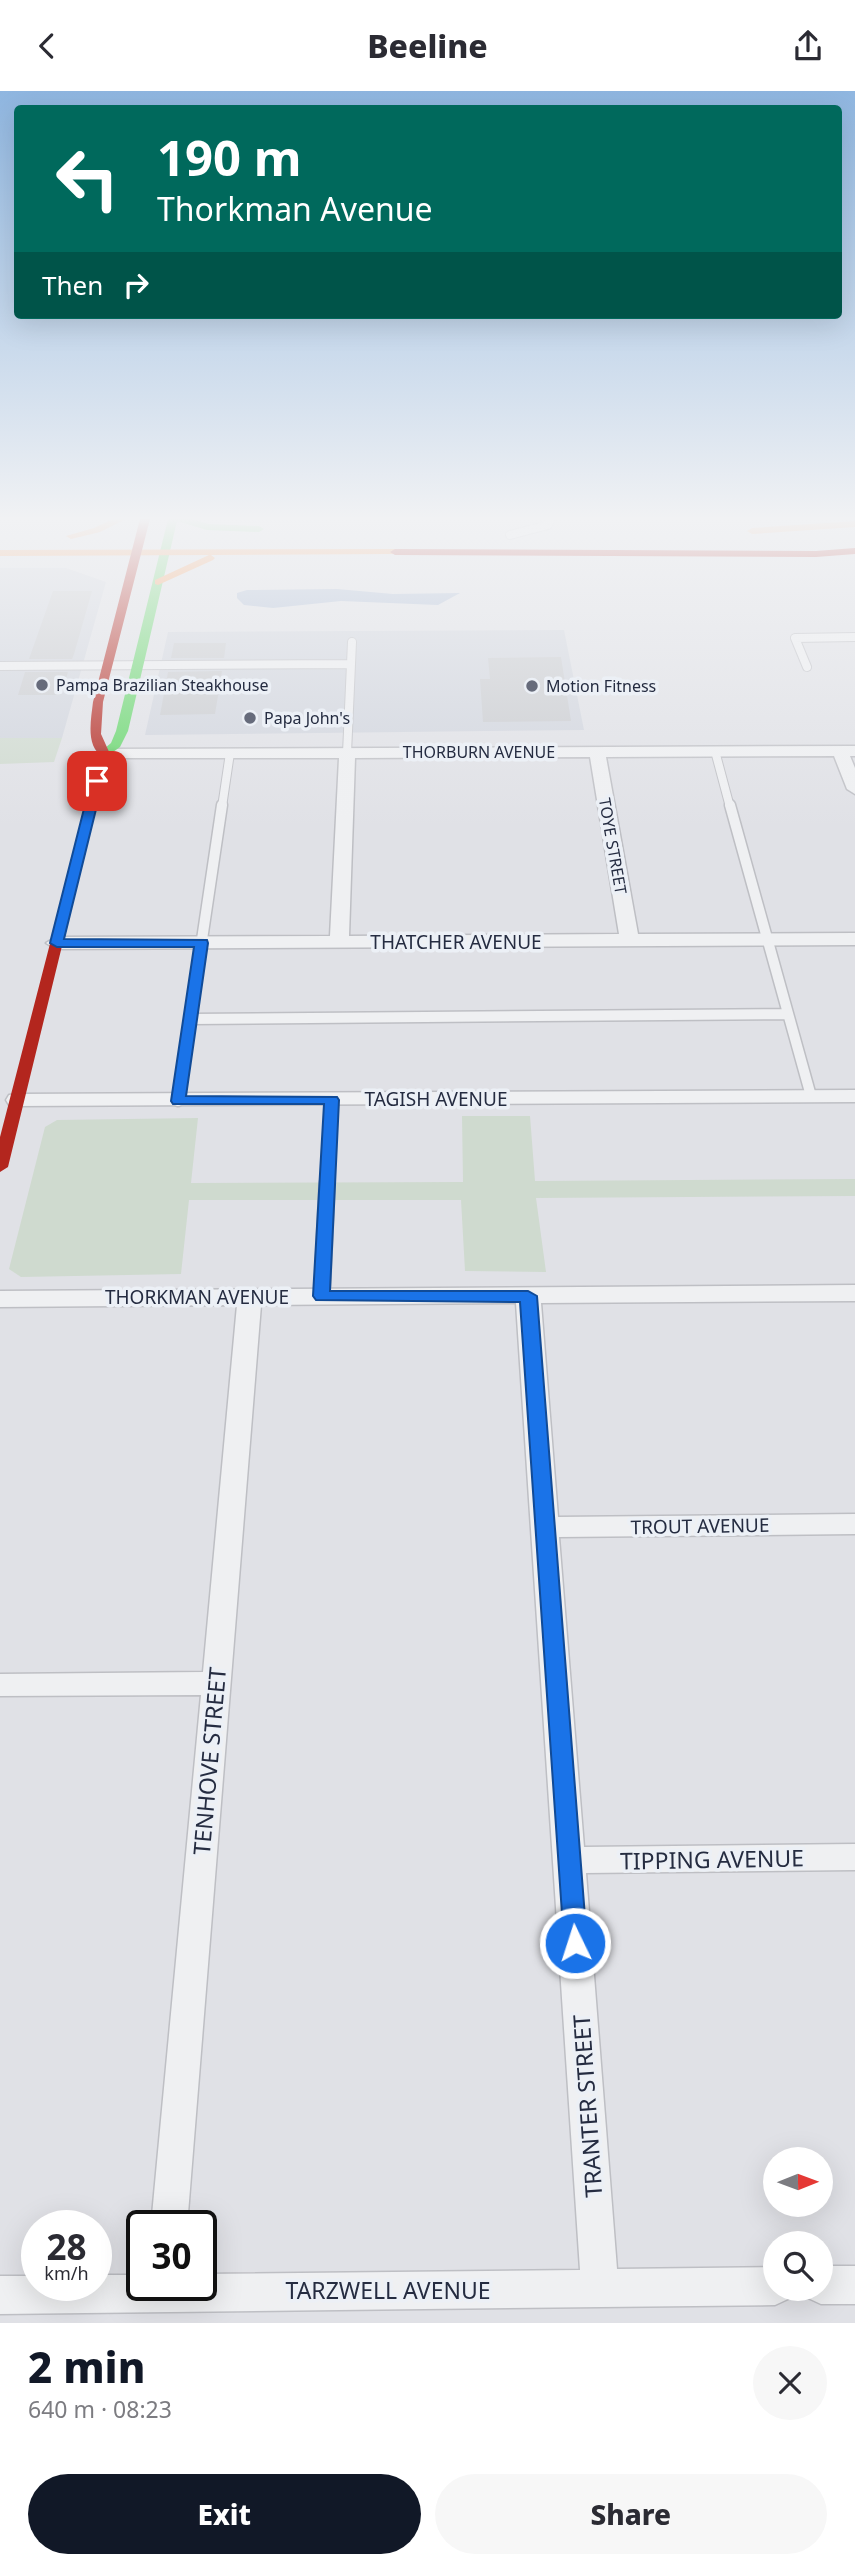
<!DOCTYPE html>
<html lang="en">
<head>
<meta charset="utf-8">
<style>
  :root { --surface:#fff; --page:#f7f7f7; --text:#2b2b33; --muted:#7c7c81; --accent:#111827 }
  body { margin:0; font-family:"Noto Sans",sans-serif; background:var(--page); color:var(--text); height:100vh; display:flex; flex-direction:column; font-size:26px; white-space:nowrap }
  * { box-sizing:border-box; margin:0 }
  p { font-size:23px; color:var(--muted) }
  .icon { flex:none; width:38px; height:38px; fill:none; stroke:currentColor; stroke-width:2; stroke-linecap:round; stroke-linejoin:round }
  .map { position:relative; height:2232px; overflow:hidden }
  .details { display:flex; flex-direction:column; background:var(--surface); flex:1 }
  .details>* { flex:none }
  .hud { position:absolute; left:14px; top:14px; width:828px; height:214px; border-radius:7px; box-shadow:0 7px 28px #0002; background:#00695c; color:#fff; overflow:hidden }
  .needle { width:46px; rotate:89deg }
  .controls { position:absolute; left:763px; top:2056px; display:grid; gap:14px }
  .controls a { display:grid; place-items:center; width:70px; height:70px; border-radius:50%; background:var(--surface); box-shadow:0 7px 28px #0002; font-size:35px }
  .speed { position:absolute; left:21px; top:2119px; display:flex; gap:14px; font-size:35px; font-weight:700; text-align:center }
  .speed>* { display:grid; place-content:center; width:91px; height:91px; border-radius:50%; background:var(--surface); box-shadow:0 7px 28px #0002; line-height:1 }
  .speed small { font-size:18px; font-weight:400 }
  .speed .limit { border:4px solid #111; border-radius:10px; background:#fff; color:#111 }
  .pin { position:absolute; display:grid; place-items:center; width:60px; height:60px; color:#fff; margin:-30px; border-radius:14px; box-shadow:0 4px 10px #0006 }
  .me { position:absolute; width:77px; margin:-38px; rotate:356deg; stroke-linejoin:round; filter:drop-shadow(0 0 5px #0008) }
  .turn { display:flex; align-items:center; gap:24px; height:147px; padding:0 28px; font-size:32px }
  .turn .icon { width:91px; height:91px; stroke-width:2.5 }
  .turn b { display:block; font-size:49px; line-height:60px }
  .then { display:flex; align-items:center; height:66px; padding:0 28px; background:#0003; gap:14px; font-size:26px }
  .round { display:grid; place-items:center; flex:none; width:74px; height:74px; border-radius:37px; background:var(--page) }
  .headline { display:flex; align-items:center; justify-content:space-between; height:119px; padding:0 28px }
  h1 { font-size:42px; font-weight:800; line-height:52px; color:var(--accent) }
  .action { display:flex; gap:14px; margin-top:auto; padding:14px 28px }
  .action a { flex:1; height:80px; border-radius:42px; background:var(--accent); color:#fff; font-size:28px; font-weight:800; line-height:80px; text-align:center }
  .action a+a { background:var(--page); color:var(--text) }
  header { display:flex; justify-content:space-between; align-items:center; height:91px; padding:0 28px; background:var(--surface); font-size:32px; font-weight:800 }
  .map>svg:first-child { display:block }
  .built { fill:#d0d4dd }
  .green { fill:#cfdacf }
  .water { fill:#aabad4 }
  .building { fill:#c8cace }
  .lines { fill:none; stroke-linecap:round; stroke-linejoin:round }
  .lane-far2-casing { stroke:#bebfc4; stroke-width:10 }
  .lane-far1-casing { stroke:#bebfc4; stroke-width:13 }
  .lane-casing { stroke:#bebfc4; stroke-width:18 }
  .street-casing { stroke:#bebfc4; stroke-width:3 }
  .lane-far2 { stroke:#eff0f2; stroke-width:8 }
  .lane-far1 { stroke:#eff0f2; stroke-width:10 }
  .lane { stroke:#eff0f2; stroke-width:14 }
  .street { fill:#eff0f2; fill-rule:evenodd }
  .fast { fill:#63d668; fill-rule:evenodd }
  .slow { fill:#ff974d; fill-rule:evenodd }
  .jam { fill:#b3261e; fill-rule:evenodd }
  .route { fill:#1a73e8; stroke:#114b97; stroke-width:2 }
  .poi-dot { fill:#666b7b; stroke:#ecf0f6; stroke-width:2.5 }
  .labels { text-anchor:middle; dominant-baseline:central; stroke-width:7; stroke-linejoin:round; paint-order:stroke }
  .far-poi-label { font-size:16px; fill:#252c41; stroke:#ecf0f6; text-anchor:start }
  .far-street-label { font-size:16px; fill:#252c41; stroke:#ecf0f6 }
  .street-label { font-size:19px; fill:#252c41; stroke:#ecf0f6 }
  .near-street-label { font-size:23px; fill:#252c41; stroke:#ecf0f6 }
</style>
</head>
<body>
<header><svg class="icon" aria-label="back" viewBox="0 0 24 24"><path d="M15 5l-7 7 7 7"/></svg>Beeline<svg class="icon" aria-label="share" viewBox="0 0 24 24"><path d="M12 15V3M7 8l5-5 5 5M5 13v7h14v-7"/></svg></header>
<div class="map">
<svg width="855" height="2232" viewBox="0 0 855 2232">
  <rect width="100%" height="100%" fill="#e0e1e6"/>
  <path class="built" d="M 223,424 L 481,424 L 481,428 L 242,432 Z
    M 0,477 L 66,477 L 106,491 L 62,647 L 0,648 Z
    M 564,539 L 584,639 L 145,644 L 168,541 Z"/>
  <path class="green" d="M 0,647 L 62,647 L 54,671 L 0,673 Z
    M 462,1025 L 530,1025 L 535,1090 L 855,1088 L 855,1105 L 536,1107 L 546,1181 L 465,1180 L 461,1109 L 189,1109 L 181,1183 L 21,1186 L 9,1178 L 45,1036 L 57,1029 L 198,1027 L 191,1092 L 463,1091 Z"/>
  <path class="water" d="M 337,498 L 393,503 L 460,502 L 438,514 L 341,510 L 273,517 L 244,514 L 237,507 L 237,502 L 247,499 Z"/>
  <path class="building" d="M 53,500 L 92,500 L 74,563 L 72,568 L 29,568 Z
    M 174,552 L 226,552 L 224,567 L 171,567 Z
    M 561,566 L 571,630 L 483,631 L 480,588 L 490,588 L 488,567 Z
    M 222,580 L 215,623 L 160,624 L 168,581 Z
    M 25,581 L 68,581 L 61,604 L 18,604 Z"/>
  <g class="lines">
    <g class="lane-far2-casing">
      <path id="lane-far2" d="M 510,444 L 548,434 L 552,424
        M 0,575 L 351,573
        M 807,576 L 795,547 L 855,546
        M 715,660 L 730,716
        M 347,662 L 352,551
        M 222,716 L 230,662"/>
    </g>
    <g class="lane-far1-casing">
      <path id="lane-far1" d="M 730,714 L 811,1005
        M 191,928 L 788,923
        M 178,1010 L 222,714
        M 327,1095 L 331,1009"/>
    </g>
    <g class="lane-casing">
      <path id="lane" d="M 322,1205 L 327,1093"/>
    </g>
    <g class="street-casing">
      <path id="street" d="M 855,655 L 855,665 L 850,665 L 855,677 L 855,703 L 847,698 L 834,665 L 606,666 L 638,843 L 855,842 L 855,854 L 56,858 L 46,852 L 56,846 L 330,845 L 339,667 L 98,667 L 96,663 L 104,658 ZM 590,666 L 619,843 L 349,845 L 355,667 Z
        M 855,999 L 855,1011 L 17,1015 L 9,1014 L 6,1009 L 9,1004 L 17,1003 Z
        M 855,1194 L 855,1210 L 541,1212 L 558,1426 L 855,1423 L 855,1443 L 559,1446 L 584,1756 L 855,1753 L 855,1779 L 586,1782 L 617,2178 L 775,2176 L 775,2198 L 793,2198 L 788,2208 L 775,2214 L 0,2223 L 0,2185 L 37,2185 L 37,2194 L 96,2194 L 96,2184 L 142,2184 L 142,2194 L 201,2194 L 201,2183 L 580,2179 L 516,1212 L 261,1214 L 187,2135 L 151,2135 L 201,1604 L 0,1605 L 0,1583 L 203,1581 L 237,1214 L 0,1216 L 0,1200 Z
        M 821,2175 L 855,2175 L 855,2213 L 821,2213 L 808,2207 L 804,2198 L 821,2198 Z"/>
    </g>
    <use href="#lane-far2" class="lane-far2"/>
    <use href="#lane-far1" class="lane-far1"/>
    <use href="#lane" class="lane"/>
    <use href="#street" class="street"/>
    <path class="fast" d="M 169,424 L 179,424 L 208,433 L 259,435 L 264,438 L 259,441 L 207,439 L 177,430 L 128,640 L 120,656 L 109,664 L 72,814 L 71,817 L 61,817 L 60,814 L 98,663 L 111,652 L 116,640 Z"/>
    <path class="slow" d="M 121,424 L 134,424 L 100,441 L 71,448 L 66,445 L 94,437 Z
      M 855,430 L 855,436 L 752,443 L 747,440 L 752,437 Z
      M 395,458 L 398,459 L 398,463 L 211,464 L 215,467 L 213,469 L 158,494 L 155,493 L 155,489 L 209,464 L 0,465 L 0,459 Z"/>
    <path class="jam" d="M 141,424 L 151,424 L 103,611 L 101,643 L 110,663 L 104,666 C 85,657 91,629 93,611 Z
      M 855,457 L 855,463 L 816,466 L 395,464 L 390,461 L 395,458 L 816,460 Z
      M 66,810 L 72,814 L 8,1076 L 0,1081 L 0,1046 L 60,814 Z"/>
  </g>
  <linearGradient id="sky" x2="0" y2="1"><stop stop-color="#8fb6e0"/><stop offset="0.58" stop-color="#f1f2f4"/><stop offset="1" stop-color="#f1f2f4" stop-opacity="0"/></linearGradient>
  <rect width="855" height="737" fill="url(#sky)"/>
  <path class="route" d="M 97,686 L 103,690 L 64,848 L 207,849 L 208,852 L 186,1005 L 337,1006 L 339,1009 L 330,1200 L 528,1200 L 537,1205 L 587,1852 L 584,1859 L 575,1862 L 567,1859 L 564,1852 L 520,1211 L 316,1209 L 313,1205 L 324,1013 L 173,1013 L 171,1010 L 194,856 L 57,856 L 50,852 L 91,690 Z"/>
  <g class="poi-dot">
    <circle cx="42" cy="594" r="7"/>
    <circle cx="532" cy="595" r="7"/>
    <circle cx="250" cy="627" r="7"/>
  </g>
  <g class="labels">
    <g class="far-poi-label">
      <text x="56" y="594">Pampa Brazilian Steakhouse</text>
      <text x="546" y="595">Motion Fitness</text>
      <text x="264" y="627">Papa John's</text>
    </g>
    <g class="far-street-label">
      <text x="479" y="661">THORBURN AVENUE</text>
      <text transform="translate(613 755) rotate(80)">TOYE STREET</text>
    </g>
    <g class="street-label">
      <text x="456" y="851">THATCHER AVENUE</text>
      <text x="436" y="1008">TAGISH AVENUE</text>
      <text x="197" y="1206">THORKMAN AVENUE</text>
      <text transform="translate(700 1435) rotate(-1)">TROUT AVENUE</text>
    </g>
    <g class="near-street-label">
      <text transform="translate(209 1670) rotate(-85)">TENHOVE STREET</text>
      <text transform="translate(712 1768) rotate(-1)">TIPPING AVENUE</text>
      <text transform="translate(587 2015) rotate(-94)">TRANTER STREET</text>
      <text x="388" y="2199">TARZWELL AVENUE</text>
    </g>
  </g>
</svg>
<div class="controls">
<a><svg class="needle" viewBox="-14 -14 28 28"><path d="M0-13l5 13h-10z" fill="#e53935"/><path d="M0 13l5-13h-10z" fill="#7c7c81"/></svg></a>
<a><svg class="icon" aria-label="search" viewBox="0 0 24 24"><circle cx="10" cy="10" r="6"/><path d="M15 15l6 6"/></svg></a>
</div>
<div class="speed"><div>28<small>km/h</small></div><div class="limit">30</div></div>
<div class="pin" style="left:97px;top:690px;background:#d93025"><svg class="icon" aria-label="arrive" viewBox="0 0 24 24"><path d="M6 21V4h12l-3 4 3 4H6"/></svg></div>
<svg class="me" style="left:575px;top:1852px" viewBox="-20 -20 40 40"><circle r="17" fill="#1a73e8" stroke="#fff" stroke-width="3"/><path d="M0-11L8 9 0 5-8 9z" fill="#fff"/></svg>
<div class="hud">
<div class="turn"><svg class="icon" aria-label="left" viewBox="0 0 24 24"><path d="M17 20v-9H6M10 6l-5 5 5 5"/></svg><div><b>190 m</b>Thorkman Avenue</div></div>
<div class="then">Then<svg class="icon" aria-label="right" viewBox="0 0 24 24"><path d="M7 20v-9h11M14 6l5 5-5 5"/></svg></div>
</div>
</div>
<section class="details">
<div class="headline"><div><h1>2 min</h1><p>640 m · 08:23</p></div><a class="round"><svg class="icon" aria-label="close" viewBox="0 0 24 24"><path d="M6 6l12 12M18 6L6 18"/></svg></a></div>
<div class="action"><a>Exit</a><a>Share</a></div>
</section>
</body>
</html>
